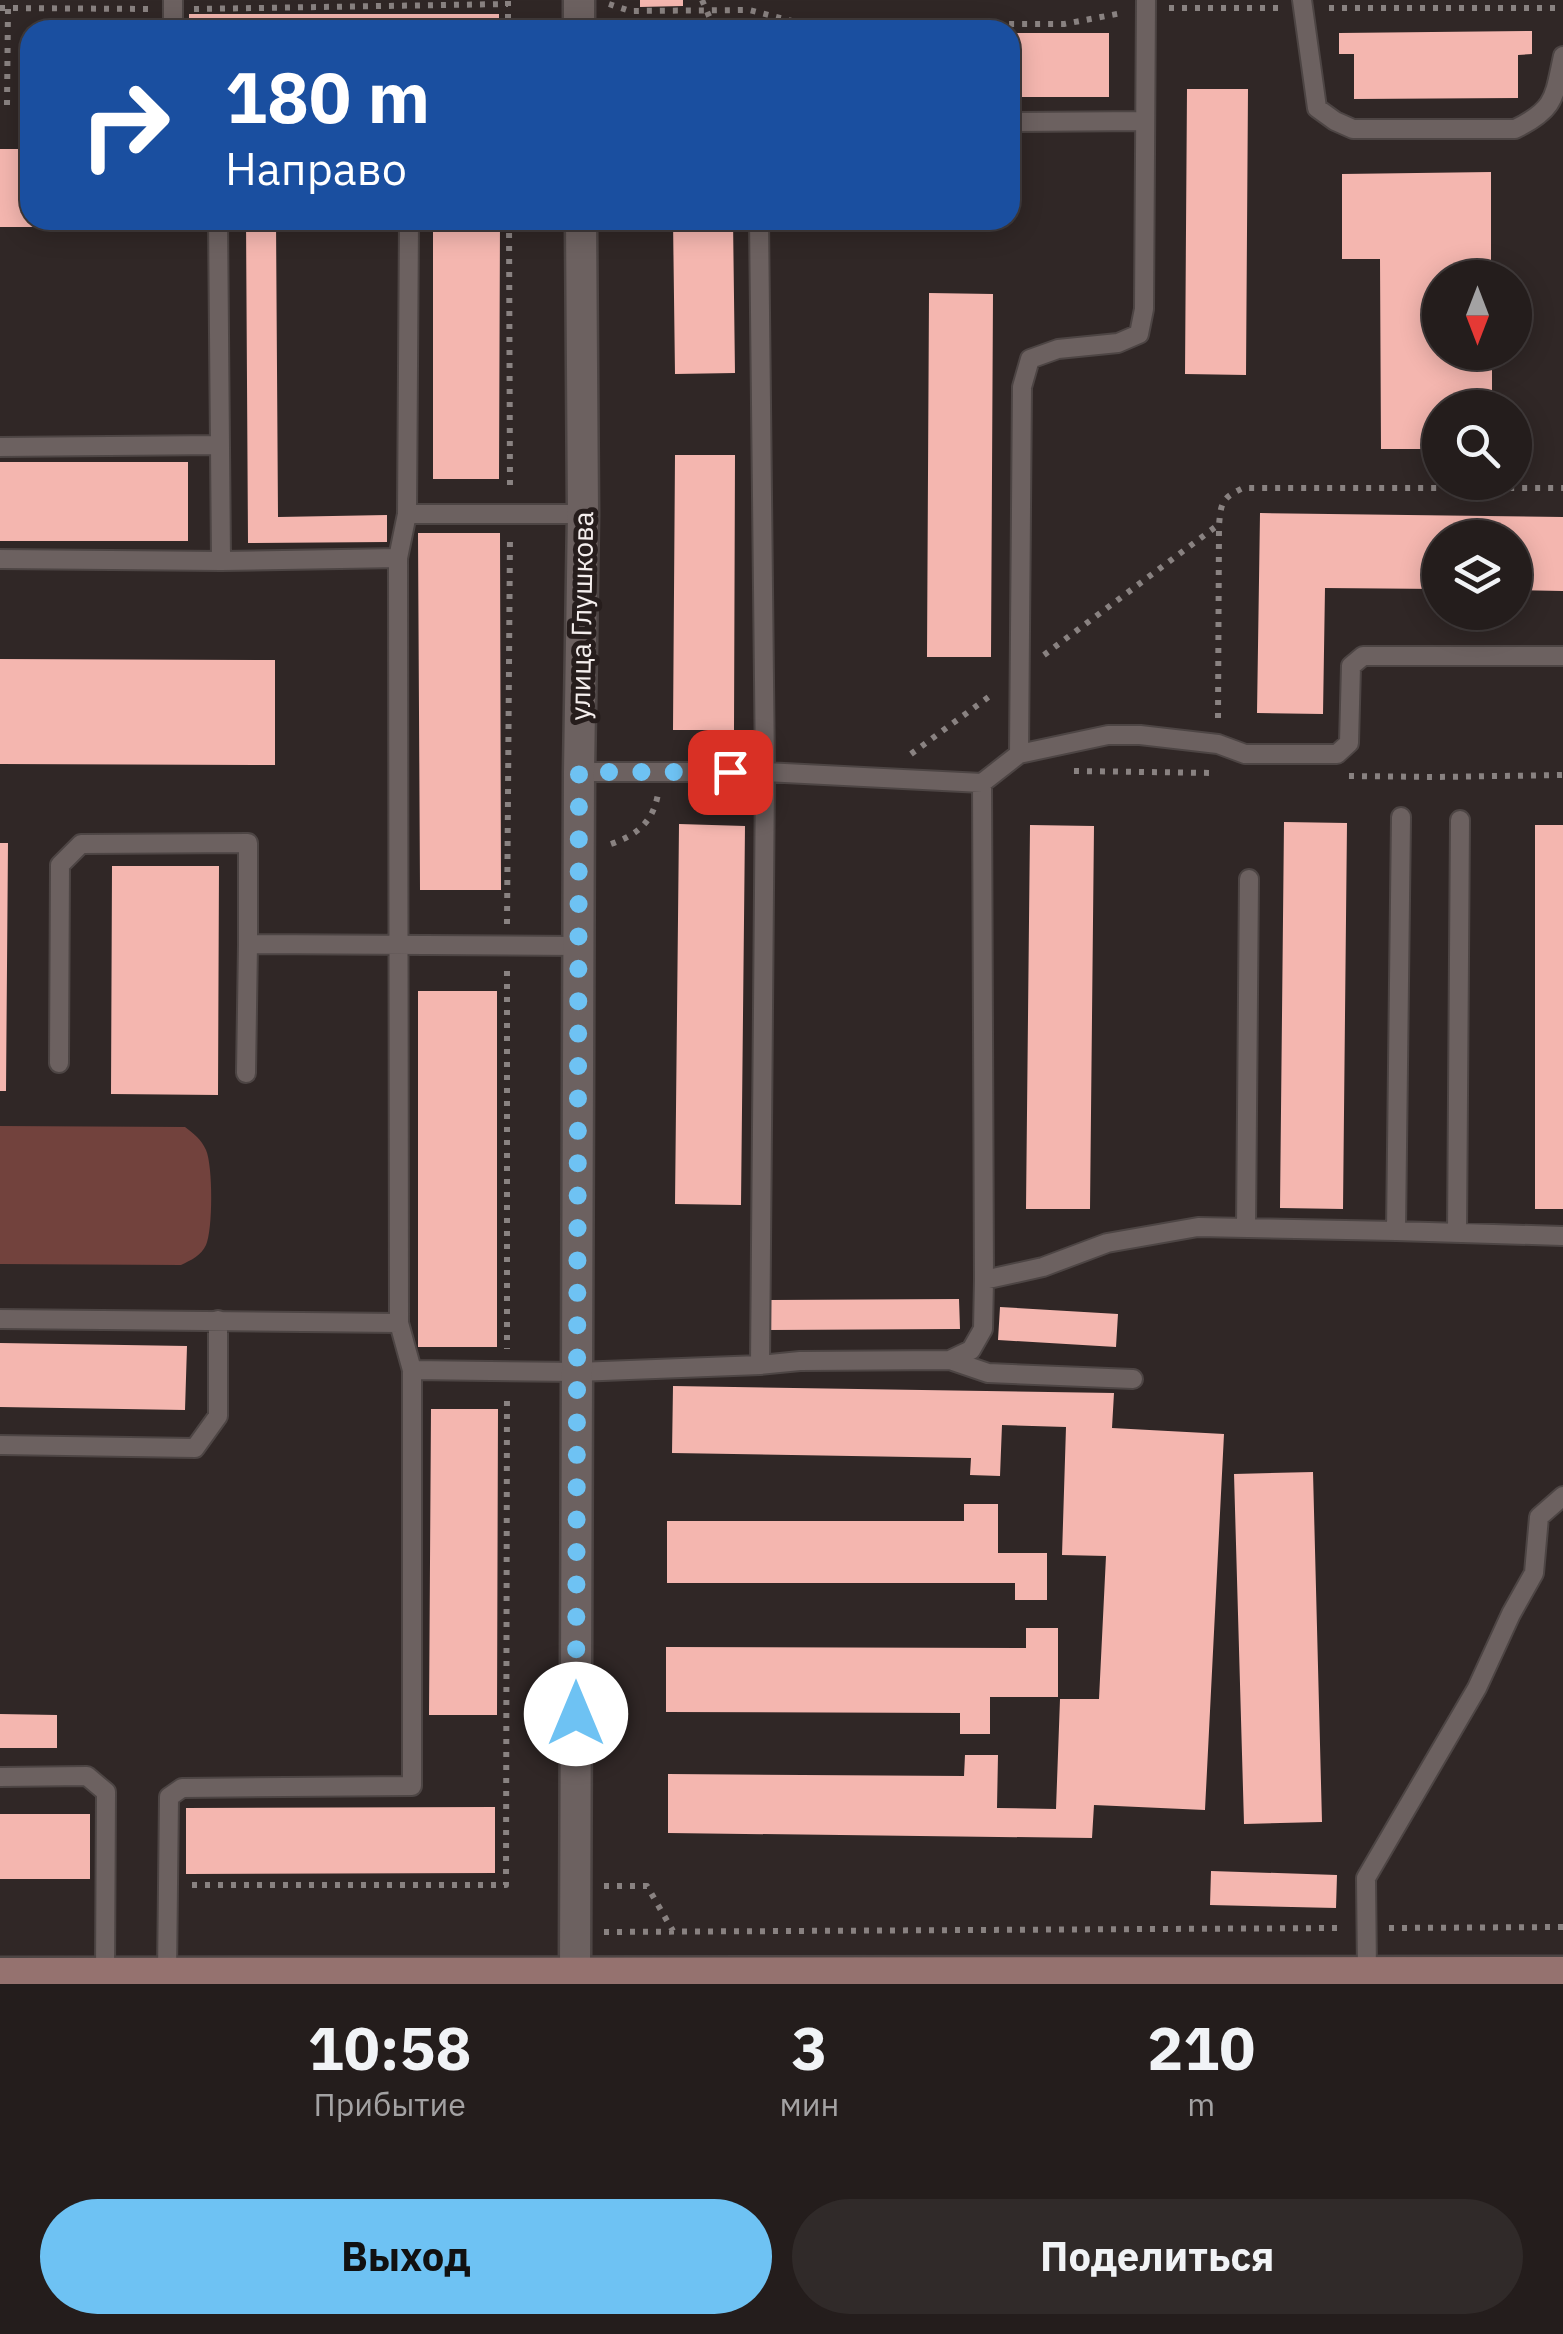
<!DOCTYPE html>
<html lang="ru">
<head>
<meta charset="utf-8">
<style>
  :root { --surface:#241d1c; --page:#302a29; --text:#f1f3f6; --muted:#a3a2a3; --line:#413b3b; --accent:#6ec2f3 }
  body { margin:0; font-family:"IBM Plex Sans",sans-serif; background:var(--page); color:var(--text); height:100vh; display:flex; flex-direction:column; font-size:38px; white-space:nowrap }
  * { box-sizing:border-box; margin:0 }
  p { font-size:32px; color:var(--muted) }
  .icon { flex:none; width:55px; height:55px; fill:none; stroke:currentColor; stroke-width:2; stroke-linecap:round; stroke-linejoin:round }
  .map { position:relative; height:1984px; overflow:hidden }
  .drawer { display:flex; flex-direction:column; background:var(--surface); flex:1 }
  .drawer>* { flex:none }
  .top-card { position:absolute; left:20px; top:20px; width:1000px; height:210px; border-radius:30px; box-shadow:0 5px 25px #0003,0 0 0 2px var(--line); background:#1a4fa0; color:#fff; overflow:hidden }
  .needle { width:65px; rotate:180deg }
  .controls { position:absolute; left:1422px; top:260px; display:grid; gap:20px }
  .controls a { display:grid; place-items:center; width:110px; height:110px; border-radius:50%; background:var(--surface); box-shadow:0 5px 25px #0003,0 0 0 2px var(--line); font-size:50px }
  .pin { position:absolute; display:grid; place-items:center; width:85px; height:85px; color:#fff; margin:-42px; border-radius:20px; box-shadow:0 5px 15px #0006 }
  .me { position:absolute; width:110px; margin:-55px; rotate:0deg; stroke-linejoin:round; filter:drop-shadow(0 0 8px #0008) }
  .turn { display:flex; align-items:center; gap:35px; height:210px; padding:0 40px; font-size:45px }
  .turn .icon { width:130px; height:130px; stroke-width:2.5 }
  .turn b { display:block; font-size:70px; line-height:85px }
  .eta { display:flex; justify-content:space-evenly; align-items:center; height:170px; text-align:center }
  .eta b { font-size:60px; font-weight:700; line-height:70px }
  .button { display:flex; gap:20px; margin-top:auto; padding:20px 40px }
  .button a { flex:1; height:115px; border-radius:60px; background:var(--accent); color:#111; font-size:40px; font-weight:700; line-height:115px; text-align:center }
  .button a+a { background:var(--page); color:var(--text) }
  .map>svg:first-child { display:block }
  .green { fill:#72423d }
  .building { fill:#f4b6af }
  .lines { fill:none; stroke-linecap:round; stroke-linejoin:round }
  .lane-casing { stroke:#4d4544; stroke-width:22 }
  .street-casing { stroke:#4d4544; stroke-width:35 }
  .secondary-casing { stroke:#4d4544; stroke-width:35 }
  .path { stroke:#898281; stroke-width:6; stroke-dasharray:5 8; stroke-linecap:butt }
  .lane { stroke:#6c6160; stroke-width:18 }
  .street { stroke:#6c6160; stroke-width:30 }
  .secondary { stroke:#95726f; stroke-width:30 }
  .route { stroke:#6ec2f3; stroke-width:18; stroke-dasharray:0 32.4 }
  .labels { text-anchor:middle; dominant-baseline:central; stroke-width:10; stroke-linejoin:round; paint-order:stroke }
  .street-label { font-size:28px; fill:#f4eeed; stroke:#261d1c }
</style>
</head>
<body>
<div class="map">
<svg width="1563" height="1984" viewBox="0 0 1563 1984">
  <rect width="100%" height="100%" fill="#302726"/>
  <path class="green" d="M 0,1126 L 185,1127 C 194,1134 201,1139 206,1150 C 213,1166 213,1230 206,1245 C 201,1256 191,1260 181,1265 L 0,1264 Z"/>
  <path class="building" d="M 640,0 L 683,0 L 683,6 L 640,7 Z
    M 189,14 L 499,14 L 499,30 L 189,30 Z
    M 1532,31 L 1532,54 L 1518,55 L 1518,98 L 1354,99 L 1354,54 L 1339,54 L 1339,33 Z
    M 1010,33 L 1109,33 L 1109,97 L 1010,97 Z
    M 1187,89 L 1248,89 L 1246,375 L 1185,374 Z
    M 0,149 L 30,149 L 30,220 L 82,220 L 82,227 L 0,227 Z
    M 1491,172 L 1491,278 L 1440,278 L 1440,352 L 1492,352 L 1492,408 L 1440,408 L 1440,449 L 1381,449 L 1380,259 L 1342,259 L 1342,174 Z
    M 246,220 L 276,220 L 278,517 L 387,515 L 387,542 L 248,543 Z
    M 433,220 L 500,220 L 499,479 L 433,479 Z
    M 673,220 L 733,220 L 735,373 L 675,374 Z
    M 929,293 L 993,294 L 991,657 L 927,657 Z
    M 675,455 L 735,455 L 734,730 L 673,730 Z
    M 0,462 L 188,462 L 188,541 L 0,541 Z
    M 1260,513 L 1563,517 L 1563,591 L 1515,590 L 1515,538 L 1440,538 L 1440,589 L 1325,588 L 1323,714 L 1257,713 Z
    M 418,533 L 500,533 L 501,890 L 420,890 Z
    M 0,659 L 275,660 L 275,765 L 0,764 Z
    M 1284,822 L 1347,823 L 1343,1209 L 1280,1208 Z
    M 679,824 L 745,826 L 741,1205 L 675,1204 Z
    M 1030,825 L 1094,826 L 1090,1209 L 1026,1209 Z
    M 1535,825 L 1563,825 L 1563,1209 L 1535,1209 Z
    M 0,843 L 8,843 L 6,1091 L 0,1091 Z
    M 112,866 L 219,866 L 218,1095 L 111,1094 Z
    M 418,991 L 497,991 L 497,1347 L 418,1347 Z
    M 959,1299 L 960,1329 L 770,1330 L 770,1300 Z
    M 1000,1307 L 1118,1314 L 1116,1347 L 998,1340 Z
    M 0,1343 L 187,1346 L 185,1410 L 0,1407 Z
    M 673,1386 L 1114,1393 L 1112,1428 L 1224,1434 L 1205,1810 L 1094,1805 L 1092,1838 L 668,1833 L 668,1774 L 964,1776 L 965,1755 L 998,1755 L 997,1808 L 1056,1809 L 1060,1699 L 1099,1699 L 1106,1556 L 1062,1555 L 1066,1427 L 1002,1425 L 1000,1476 L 970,1475 L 971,1458 L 672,1453 Z
    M 431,1409 L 498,1409 L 497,1715 L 429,1715 Z
    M 1313,1472 L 1322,1822 L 1244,1824 L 1234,1474 Z
    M 964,1504 L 998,1504 L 998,1553 L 1047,1553 L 1047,1600 L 1015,1600 L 1015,1583 L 667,1583 L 667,1521 L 964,1521 Z
    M 1026,1628 L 1058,1628 L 1058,1697 L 990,1697 L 990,1734 L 960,1734 L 960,1713 L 666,1712 L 666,1647 L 1026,1648 Z
    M 0,1714 L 57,1715 L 57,1748 L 0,1748 Z
    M 495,1807 L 495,1873 L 186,1874 L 186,1808 Z
    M 0,1814 L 90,1814 L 90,1879 L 0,1879 Z
    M 1211,1871 L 1337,1875 L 1336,1908 L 1210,1905 Z"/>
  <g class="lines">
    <g class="lane-casing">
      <path id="lane" d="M 1302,0 L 1317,108 L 1335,121 L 1353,129 L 1515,129 C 1556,109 1554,97 1563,56
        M 173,30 L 173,0
        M 1010,122 L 1145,121
        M 218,220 L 221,561
        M 759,220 L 765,772 L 760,1365
        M 0,447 L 218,445
        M 407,514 L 583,514
        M 0,559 L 221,561 L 398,558
        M 1019,754 L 1108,735 L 1140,735 L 1218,744 L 1245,754 L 1337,754 L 1349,743 L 1351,666 L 1363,656 L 1563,656
        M 579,772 L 765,772 L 982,783 L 1019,754 L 1022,387 L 1030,359 L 1058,349 L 1118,343 L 1139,334 L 1144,309 L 1146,0
        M 982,783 L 984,1280
        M 1401,817 L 1396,1231 L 1563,1236
        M 59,1063 L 60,865 L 81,844 L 248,843 L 248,944 L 580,946
        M 246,1073 L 248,944
        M 1246,1228 L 1249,879
        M 1457,1233 L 1460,820
        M 0,1319 L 399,1323 L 412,1370 L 577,1372 L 760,1365 L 800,1361 L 950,1360 L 971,1350 L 983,1329 L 984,1280 L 1043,1267 L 1107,1243 L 1198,1227 L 1396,1231
        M 399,1323 L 398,558 L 407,514 L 409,220
        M 950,1360 L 988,1373 L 1133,1379
        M 0,1445 L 195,1448 L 218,1416 L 218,1320
        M 0,1777 L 87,1776 L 106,1792 L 105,1973
        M 1367,1972 L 1366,1878 L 1477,1688 L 1511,1614 L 1534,1573 L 1539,1517 L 1563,1496
        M 167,1973 L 169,1797 L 182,1788 L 412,1786 L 412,1370"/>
    </g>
    <g class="street-casing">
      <path id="street" d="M 579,0 L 579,30
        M 575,1972 L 579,772 L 583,514 L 581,220"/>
    </g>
    <g class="secondary-casing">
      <path id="secondary" d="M 0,1973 L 1563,1972"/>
    </g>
    <path class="path" d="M 702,0 L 715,30
      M 508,1 L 508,30
      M 609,4 L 630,11 L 749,10 L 804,24 L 1064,24 L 1122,13
      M 0,8 L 152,9
      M 1169,8 L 1282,8
      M 1329,8 L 1563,8
      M 194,9 L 508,4
      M 7,105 L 8,8
      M 509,220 L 510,489
      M 1044,655 L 1218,525
      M 1218,718 L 1219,525 C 1221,502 1222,498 1243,488 L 1563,488
      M 911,754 L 994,693
      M 1074,771 L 1217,773
      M 1349,776 L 1436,777 L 1563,775
      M 611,844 C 637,835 653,822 658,794
      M 507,924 L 510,536
      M 507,971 L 507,1349
      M 192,1885 L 506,1885 L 507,1396
      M 604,1886 L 647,1886 L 673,1931
      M 1389,1928 L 1563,1927
      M 604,1932 L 1342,1928"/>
    <use href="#lane" class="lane"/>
    <use href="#street" class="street"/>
    <use href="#secondary" class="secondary"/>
  </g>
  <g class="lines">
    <path class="route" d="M 576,1714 L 579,772 L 730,772"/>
  </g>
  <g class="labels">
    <g class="street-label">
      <text transform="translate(581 616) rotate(-89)">улица Глушкова</text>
    </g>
  </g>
</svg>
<div class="controls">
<a><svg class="needle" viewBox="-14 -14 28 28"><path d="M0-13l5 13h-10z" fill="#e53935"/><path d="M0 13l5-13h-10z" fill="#a3a2a3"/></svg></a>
<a><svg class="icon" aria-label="search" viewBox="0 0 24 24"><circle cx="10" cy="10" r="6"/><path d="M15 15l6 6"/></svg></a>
<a><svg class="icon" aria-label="layers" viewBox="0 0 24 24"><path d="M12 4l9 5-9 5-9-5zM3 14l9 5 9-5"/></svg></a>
</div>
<div class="pin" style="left:730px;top:772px;background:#d93025"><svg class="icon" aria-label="arrive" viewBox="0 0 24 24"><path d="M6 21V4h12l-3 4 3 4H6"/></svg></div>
<svg class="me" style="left:576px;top:1714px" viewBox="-20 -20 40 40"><circle r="19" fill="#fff"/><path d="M0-13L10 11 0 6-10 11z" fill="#6ec2f3"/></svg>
<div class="top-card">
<div class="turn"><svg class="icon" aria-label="right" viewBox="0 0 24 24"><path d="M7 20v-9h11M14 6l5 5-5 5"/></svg><div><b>180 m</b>Направо</div></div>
</div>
</div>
<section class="drawer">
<div class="eta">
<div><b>10:58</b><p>Прибытие</p></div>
<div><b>3</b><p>мин</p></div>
<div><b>210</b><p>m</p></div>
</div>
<div class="button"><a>Выход</a><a>Поделиться</a></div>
</section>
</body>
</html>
